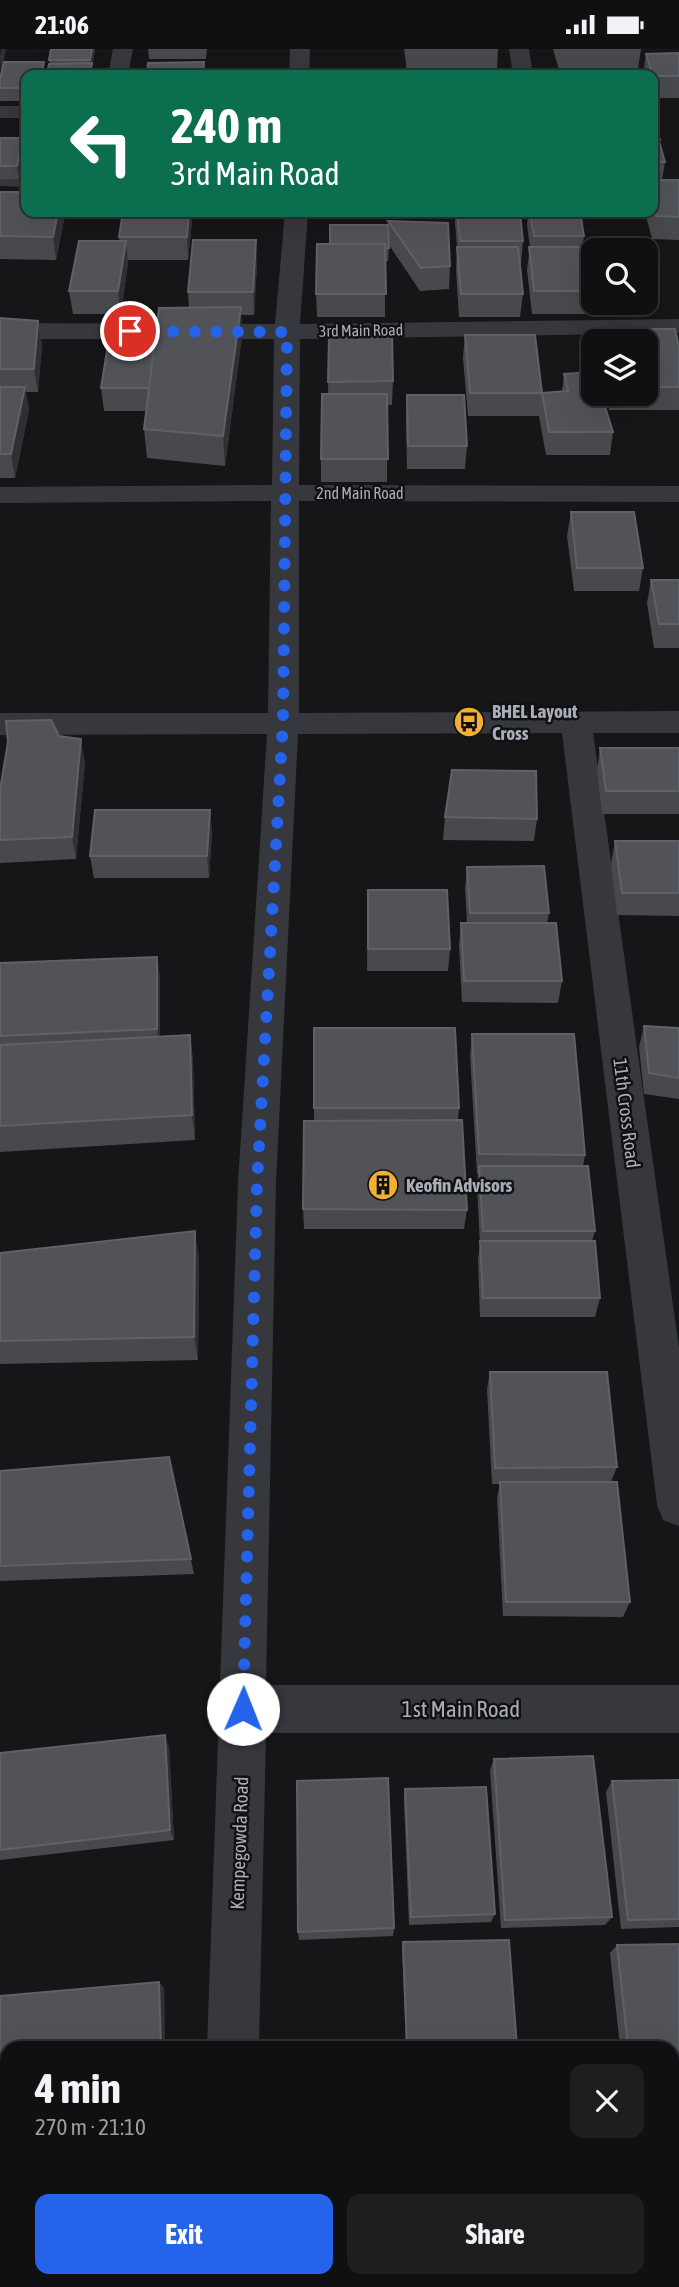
<!DOCTYPE html>
<html lang="en">
<head>
<meta charset="utf-8">
<style>
  :root { --surface:#101012; --page:#1e1e20; --text:#f1f3f6; --muted:#9c9d9f; --line:#303032; --accent:#2563eb }
  body { margin:0; font-family:"Asap Condensed",sans-serif; background:var(--page); color:var(--text); height:100vh; display:flex; flex-direction:column; font-size:26px; white-space:nowrap }
  * { box-sizing:border-box; margin:0 }
  p { font-size:23px; color:var(--muted) }
  .icon { flex:none; width:38px; height:38px; fill:none; stroke:currentColor; stroke-width:2; stroke-linecap:round; stroke-linejoin:round }
  .map { position:relative; flex:1; overflow:hidden }
  .panel { position:absolute; left:0px; top:1992px; width:679px; height:247px; display:flex; flex-direction:column; background:var(--surface); border-radius:21px 21px 0 0; box-shadow:0 7px 28px #0002,0 0 0 2px var(--line) }
  .panel>* { flex:none }
  .top-card { position:absolute; left:21px; top:21px; width:637px; height:147px; border-radius:14px; box-shadow:0 7px 28px #0002,0 0 0 2px var(--line); background:#0b6e4f; color:#fff; overflow:hidden }
  .controls { position:absolute; left:581px; top:189px; display:grid; gap:14px }
  .controls a { display:grid; place-items:center; width:77px; height:77px; border-radius:14px; background:var(--surface); box-shadow:0 7px 28px #0002,0 0 0 2px var(--line); font-size:35px }
  .pin { position:absolute; display:grid; place-items:center; width:60px; height:60px; color:#fff; margin:-30px; border:4px solid #fff; border-radius:50%; box-shadow:0 2px 7px #0007 }
  .me { position:absolute; width:77px; margin:-38px; rotate:1deg; stroke-linejoin:round; filter:drop-shadow(0 0 5px #0008) }
  .turn { display:flex; align-items:center; gap:24px; height:147px; padding:0 35px; font-size:32px }
  .turn .icon { width:91px; height:91px; stroke-width:2.5 }
  .turn b { display:block; font-size:49px; line-height:60px }
  .round { display:grid; place-items:center; flex:none; width:74px; height:74px; border-radius:14px; background:var(--page) }
  .summary { display:flex; align-items:center; justify-content:space-between; height:119px; padding:0 35px }
  h1 { font-size:42px; font-weight:700; line-height:52px }
  .cta { display:flex; gap:14px; margin-top:auto; padding:14px 35px }
  .cta a { flex:1; height:80px; border-radius:14px; background:var(--accent); color:#fff; font-size:28px; font-weight:700; line-height:80px; text-align:center }
  .cta a+a { background:var(--page); color:var(--text) }
  .status { display:flex; justify-content:space-between; align-items:center; height:49px; padding:0 35px; background:var(--surface); direction:ltr }
  .status svg { height:19px; fill:currentColor }
  .map>svg:first-child { display:block }
  .lines { fill:none; stroke-linecap:round; stroke-linejoin:round }
  .street { fill:#37383d; fill-rule:evenodd }
  .wall { fill:#47494d }
  .shaded-wall { fill:#2f3033 }
  .building { fill:#525359; stroke:#5f6168; stroke-width:2 }
  .route { stroke:#2563eb; stroke-width:12; stroke-dasharray:0 21.6 }
  .labels { text-anchor:middle; dominant-baseline:central; stroke-width:5; stroke-linejoin:round; paint-order:stroke }
  .far-street-label { font-size:16px; fill:#a8adb8; stroke:#111113 }
  .poi-label { font-size:19px; font-weight:bold; fill:#a8adb8; stroke:#111113; text-anchor:start }
  .street-label { font-size:19px; fill:#a8adb8; stroke:#111113 }
  .near-street-label { font-size:23px; fill:#a8adb8; stroke:#111113 }
</style>
</head>
<body>
<div class="status"><b>21:06</b><svg viewBox="0 0 49 12"><path d="M0 12V9h3v3zM5 12V6h3v6zM10 12V3h3v9zM15 12V0h3v12zM26 1h20v11H26zM47 4h2v5h-2z"/></svg></div>
<div class="map">
<svg width="679" height="2238" viewBox="0 0 679 2238">
  <rect width="100%" height="100%" fill="#161618"/>
  <g class="lines">
    <path class="street" d="M 113,0 L 133,0 L 128,26 L 108,26 Z
      M 290,0 L 310,0 L 309,26 L 289,26 Z
      M 509,0 L 529,0 L 533,26 L 513,26 Z
      M 0,57 L 26,57 L 26,69 L 0,69 Z
      M 0,123 L 26,124 L 26,138 L 0,137 Z
      M 285,163 L 308,163 L 300,275 L 679,270 L 679,284 L 300,290 L 299,436 L 679,437 L 679,453 L 299,452 L 299,664 L 679,662 L 679,684 L 593,684 L 679,1299 L 679,1477 L 663,1471 L 657,1456 L 562,684 L 298,685 L 276,1134 L 266,1636 L 679,1636 L 679,1684 L 266,1684 L 259,1998 L 207,1998 L 238,1134 L 267,685 L 0,686 L 0,664 L 268,664 L 271,452 L 0,454 L 0,438 L 272,436 L 274,290 L 0,290 L 0,274 L 275,275 Z
      M 672,2067 L 679,2067 L 679,2121 L 672,2121 Z
      M 203,2231 L 259,2231 L 259,2238 L 203,2238 Z"/>
  </g>
  <path class="wall" d="M 95,0 L 92,18 L 50,15 L 49,11 Z
    M 148,0 L 207,0 L 206,10 L 149,10 Z
    M 404,0 L 498,0 L 497,21 L 407,22 Z
    M 553,0 L 641,0 L 638,20 L 559,21 Z
    M 679,4 L 679,49 L 653,49 L 654,52 L 653,62 L 653,26 L 629,26 L 643,26 L 646,5 Z
    M 26,26 L 26,52 L 0,52 L 0,30 Z
    M 653,69 L 665,113 L 662,131 L 679,131 L 679,191 L 652,190 L 645,163 L 653,163 Z
    M 0,89 L 23,89 L 25,102 L 19,130 L 0,130 Z
    M 0,143 L 58,163 L 65,163 L 65,166 L 56,211 L 0,210 Z
    M 123,163 L 193,163 L 188,211 L 128,211 L 121,265 L 73,265 L 69,242 L 119,192 Z
    M 456,163 L 520,163 L 523,192 L 521,215 L 519,215 L 523,245 L 520,268 L 459,268 L 456,221 L 457,198 L 455,174 Z
    M 528,163 L 580,163 L 584,187 L 582,198 L 593,228 L 594,254 L 593,265 L 532,265 L 527,221 L 530,198 L 527,176 Z
    M 388,172 L 450,217 L 449,240 L 420,242 L 389,196 L 388,212 L 385,212 L 385,268 L 317,268 L 316,245 L 330,195 L 388,181 Z
    M 257,214 L 254,266 L 241,266 L 242,287 L 225,417 L 147,409 L 144,380 L 146,362 L 104,362 L 101,339 L 156,283 L 189,259 L 188,243 Z
    M 0,269 L 38,272 L 42,296 L 38,343 L 26,343 L 29,361 L 15,429 L 0,429 Z
    M 604,280 L 679,297 L 679,361 L 609,361 L 607,345 L 646,345 L 646,292 L 602,292 Z
    M 329,285 L 393,332 L 392,356 L 387,356 L 387,433 L 321,433 L 321,410 L 328,345 Z
    M 465,286 L 542,344 L 539,367 L 468,367 L 463,309 Z
    M 564,325 L 613,383 L 610,406 L 546,406 L 539,367 L 542,344 L 562,342 Z
    M 407,346 L 467,397 L 465,420 L 407,420 L 406,369 Z
    M 571,463 L 643,519 L 639,542 L 574,542 L 567,487 Z
    M 651,531 L 679,531 L 679,599 L 654,599 L 647,554 Z
    M 59,687 L 85,713 L 76,810 L 0,814 L 0,741 Z
    M 600,699 L 679,699 L 679,765 L 602,765 L 597,722 Z
    M 210,761 L 212,784 L 209,829 L 94,829 L 90,807 Z
    M 445,768 L 537,770 L 534,792 L 443,791 Z
    M 615,792 L 679,792 L 679,867 L 617,866 L 611,815 Z
    M 467,818 L 549,864 L 547,874 L 562,932 L 558,954 L 462,953 L 459,896 L 461,874 L 467,874 L 465,840 Z
    M 368,841 L 450,900 L 448,922 L 367,922 Z
    M 157,908 L 160,930 L 160,987 L 190,986 L 193,1012 L 195,1091 L 0,1103 L 0,914 Z
    M 644,977 L 679,979 L 679,1050 L 644,1045 L 639,998 Z
    M 314,979 L 459,1059 L 458,1071 L 467,1161 L 464,1180 L 304,1180 L 303,1160 L 314,1072 Z
    M 472,985 L 585,1106 L 583,1117 L 595,1182 L 592,1192 L 600,1249 L 595,1268 L 480,1268 L 478,1211 L 480,1197 L 477,1137 L 478,1125 L 477,1125 L 470,1006 Z
    M 0,1204 L 199,1207 L 198,1311 L 0,1315 Z
    M 490,1323 L 617,1418 L 611,1433 L 630,1553 L 623,1568 L 503,1567 L 497,1449 L 500,1435 L 492,1435 L 487,1340 Z
    M 169,1408 L 194,1525 L 0,1532 L 0,1422 Z
    M 169,1698 L 174,1791 L 0,1811 L 0,1704 Z
    M 494,1710 L 612,1868 L 605,1876 L 501,1879 L 490,1721 Z
    M 679,1731 L 679,1878 L 621,1880 L 606,1743 L 612,1732 Z
    M 405,1740 L 495,1865 L 491,1873 L 409,1876 L 404,1751 Z
    M 394,1879 L 393,1887 L 299,1891 L 298,1883 Z
    M 403,1893 L 517,1998 L 406,1998 L 402,1901 Z
    M 679,1895 L 679,2043 L 672,2043 L 672,1998 L 620,1998 L 610,1904 L 617,1896 Z
    M 159,1933 L 164,1939 L 165,1998 L 7,1998 L 7,2042 L 0,2040 L 0,1947 Z
    M 534,2231 L 668,2231 L 669,2238 L 535,2238 Z"/>
  <path class="shaded-wall" d="M 1,0 L 6,0 L 1,25 L 0,7 Z
    M 92,0 L 95,0 L 92,18 L 93,26 L 90,26 L 91,21 L 90,11 Z
    M 44,13 L 45,26 L 41,26 Z
    M 23,89 L 25,102 L 19,130 L 17,117 Z
    M 58,163 L 65,163 L 65,166 L 56,211 L 53,188 Z
    M 189,163 L 193,163 L 188,211 L 187,188 Z
    M 256,191 L 257,214 L 254,266 L 253,243 Z
    M 126,192 L 128,215 L 121,265 L 118,242 Z
    M 241,258 L 242,287 L 225,417 L 223,387 Z
    M 38,272 L 42,296 L 38,343 L 34,320 Z
    M 25,338 L 29,361 L 15,429 L 11,405 Z
    M 81,690 L 85,713 L 76,810 L 72,788 Z
    M 210,761 L 212,784 L 209,829 L 207,807 Z
    M 157,908 L 160,930 L 160,1002 L 157,980 Z
    M 190,986 L 193,1012 L 195,1091 L 192,1066 Z
    M 195,1182 L 199,1207 L 198,1311 L 194,1288 Z
    M 165,1686 L 169,1698 L 174,1791 L 170,1781 Z
    M 159,1933 L 164,1939 L 165,1998 L 161,1998 Z
    M 121,2231 L 127,2231 L 127,2238 L 122,2238 Z"/>
  <path class="building" d="M 51,0 L 92,0 L 90,11 L 49,11 Z
    M 679,4 L 679,27 L 653,27 L 646,5 Z
    M 4,13 L 44,13 L 41,26 L 26,26 L 26,39 L 0,39 L 0,30 Z
    M 204,13 L 203,26 L 147,26 L 148,14 Z
    M 92,14 L 90,26 L 47,26 L 49,15 Z
    M 263,25 L 263,26 L 204,26 Z
    M 653,69 L 660,91 L 659,91 L 657,85 L 653,85 Z
    M 653,85 L 657,85 L 665,113 L 653,113 Z
    M 0,89 L 23,89 L 17,117 L 0,117 Z
    M 653,131 L 679,131 L 679,168 L 656,167 L 653,157 Z
    M 0,143 L 26,143 L 26,163 L 58,163 L 53,188 L 0,187 Z
    M 123,163 L 189,163 L 187,188 L 119,188 Z
    M 457,163 L 520,163 L 523,192 L 460,192 Z
    M 530,163 L 580,163 L 584,187 L 534,187 Z
    M 388,172 L 448,174 L 450,217 L 421,219 Z
    M 330,176 L 388,176 L 389,199 L 385,199 L 385,195 L 330,195 Z
    M 193,191 L 256,191 L 253,243 L 188,243 Z
    M 79,192 L 126,192 L 118,242 L 69,242 Z
    M 317,195 L 385,195 L 386,245 L 316,245 Z
    M 457,198 L 518,198 L 523,245 L 461,245 Z
    M 529,198 L 588,198 L 593,228 L 593,242 L 534,242 Z
    M 241,258 L 223,387 L 144,380 L 159,259 Z
    M 0,269 L 38,272 L 34,320 L 0,320 Z
    M 604,280 L 675,280 L 679,297 L 679,338 L 646,338 L 646,292 L 606,292 Z
    M 110,282 L 156,283 L 149,339 L 101,339 Z
    M 329,285 L 392,286 L 393,332 L 328,333 Z
    M 465,286 L 535,286 L 542,344 L 470,344 Z
    M 593,323 L 593,345 L 601,345 L 613,383 L 549,383 L 542,344 L 568,342 L 564,325 Z
    M 0,338 L 25,338 L 11,405 L 0,405 Z
    M 322,345 L 387,345 L 388,410 L 321,410 Z
    M 407,346 L 464,346 L 467,397 L 408,397 Z
    M 571,463 L 634,463 L 643,519 L 577,519 Z
    M 651,531 L 679,531 L 679,575 L 659,575 Z
    M 51,671 L 59,687 L 81,690 L 72,788 L 0,791 L 0,741 L 8,693 L 6,672 Z
    M 600,699 L 679,699 L 679,742 L 606,742 Z
    M 452,721 L 536,722 L 537,770 L 445,768 Z
    M 95,761 L 210,761 L 207,807 L 90,807 Z
    M 615,792 L 679,792 L 679,844 L 622,844 Z
    M 544,817 L 549,864 L 470,864 L 467,818 Z
    M 368,841 L 447,841 L 450,900 L 368,900 Z
    M 461,874 L 556,874 L 562,932 L 464,932 Z
    M 157,908 L 157,980 L 0,987 L 0,914 Z
    M 644,977 L 679,979 L 679,1029 L 649,1024 Z
    M 314,979 L 455,979 L 459,1059 L 314,1059 Z
    M 472,985 L 574,985 L 585,1106 L 479,1105 Z
    M 190,986 L 192,1066 L 0,1077 L 0,996 Z
    M 462,1071 L 467,1161 L 303,1160 L 304,1072 Z
    M 479,1117 L 588,1117 L 595,1182 L 483,1182 Z
    M 195,1182 L 194,1288 L 0,1292 L 0,1204 Z
    M 480,1192 L 595,1192 L 600,1249 L 483,1249 Z
    M 490,1323 L 607,1323 L 617,1418 L 495,1419 Z
    M 169,1408 L 191,1510 L 0,1517 L 0,1422 Z
    M 500,1433 L 617,1433 L 630,1553 L 506,1553 Z
    M 165,1686 L 170,1781 L 0,1801 L 0,1704 Z
    M 593,1707 L 612,1868 L 505,1871 L 494,1710 Z
    M 388,1729 L 394,1879 L 298,1883 L 297,1732 Z
    M 679,1731 L 679,1870 L 628,1871 L 612,1732 Z
    M 486,1738 L 495,1865 L 411,1868 L 405,1740 Z
    M 509,1891 L 517,1998 L 407,1998 L 403,1893 Z
    M 679,1895 L 679,2039 L 672,2039 L 672,1998 L 628,1998 L 617,1896 Z
    M 159,1933 L 161,1998 L 7,1998 L 7,2037 L 0,2038 L 0,1947 Z
    M 7,2068 L 7,2170 L 3,2170 Z
    M 16,2231 L 121,2231 L 122,2238 L 17,2238 Z
    M 539,2231 L 668,2231 L 669,2238 L 540,2238 Z"/>
  <g class="lines">
    <path class="route" d="M 130,282 L 287,283 L 283,673 L 257,1134 L 243,1660"/>
  </g>
  <defs>
    <g id="bus-disc" transform="scale(1.575)"><circle r="9.5" fill="#f2b134" stroke="#111113"/><path d="M-5-6H5V4H4V6H2V4H-2V6H-4V4H-5ZM-3.5-4V0h7V-4ZM-3.5 1.2v1.5H-2V1.2ZM2 1.2v1.5H3.5V1.2Z" fill="#111"/></g>
    <g id="building-disc" transform="scale(1.575)"><circle r="9.5" fill="#f2b134" stroke="#111113"/><path d="M-4-6H4V6H1V3H-1V6H-4ZM-2.5-4.3h1.7v1.8h-1.7ZM.8-4.3h1.7v1.8H.8ZM-2.5-1h1.7V.8h-1.7ZM.8-1h1.7V.8H.8Z" fill="#111"/></g>
  </defs>
  <g fill-rule="evenodd">
    <use href="#bus-disc" x="469" y="673"/>
    <use href="#building-disc" x="383" y="1136"/>
  </g>
  <g class="labels">
    <g class="far-street-label">
      <text transform="translate(361 281) rotate(-1)">3rd Main Road</text>
      <text x="360" y="444">2nd Main Road</text>
    </g>
    <g class="poi-label">
      <text x="492" y="662">BHEL Layout<tspan x="492" dy="22">Cross</tspan></text>
      <text x="406" y="1136">Keofin Advisors</text>
    </g>
    <g class="street-label">
      <text transform="translate(627 1064) rotate(83)">11th Cross Road</text>
      <text transform="translate(239 1794) rotate(-88)">Kempegowda Road</text>
    </g>
    <g class="near-street-label">
      <text x="461" y="1660">1st Main Road</text>
    </g>
  </g>
</svg>
<div class="controls">
<a><svg class="icon" aria-label="search" viewBox="0 0 24 24"><circle cx="10" cy="10" r="6"/><path d="M15 15l6 6"/></svg></a>
<a><svg class="icon" aria-label="layers" viewBox="0 0 24 24"><path d="M12 4l9 5-9 5-9-5zM3 14l9 5 9-5"/></svg></a>
</div>
<div class="pin" style="left:130px;top:282px;background:#d93025"><svg class="icon" aria-label="arrive" viewBox="0 0 24 24"><path d="M6 21V4h12l-3 4 3 4H6"/></svg></div>
<svg class="me" style="left:243px;top:1660px" viewBox="-20 -20 40 40"><circle r="19" fill="#fff"/><path d="M0-13L10 11 0 6-10 11z" fill="#2563eb"/></svg>
<div class="top-card">
<div class="turn"><svg class="icon" aria-label="left" viewBox="0 0 24 24"><path d="M17 20v-9H6M10 6l-5 5 5 5"/></svg><div><b>240 m</b>3rd Main Road</div></div>
</div>
<section class="panel">
<div class="summary"><div><h1>4 min</h1><p>270 m · 21:10</p></div><a class="round"><svg class="icon" aria-label="close" viewBox="0 0 24 24"><path d="M6 6l12 12M18 6L6 18"/></svg></a></div>
<div class="cta"><a>Exit</a><a>Share</a></div>
</section>
</div>
</body>
</html>
